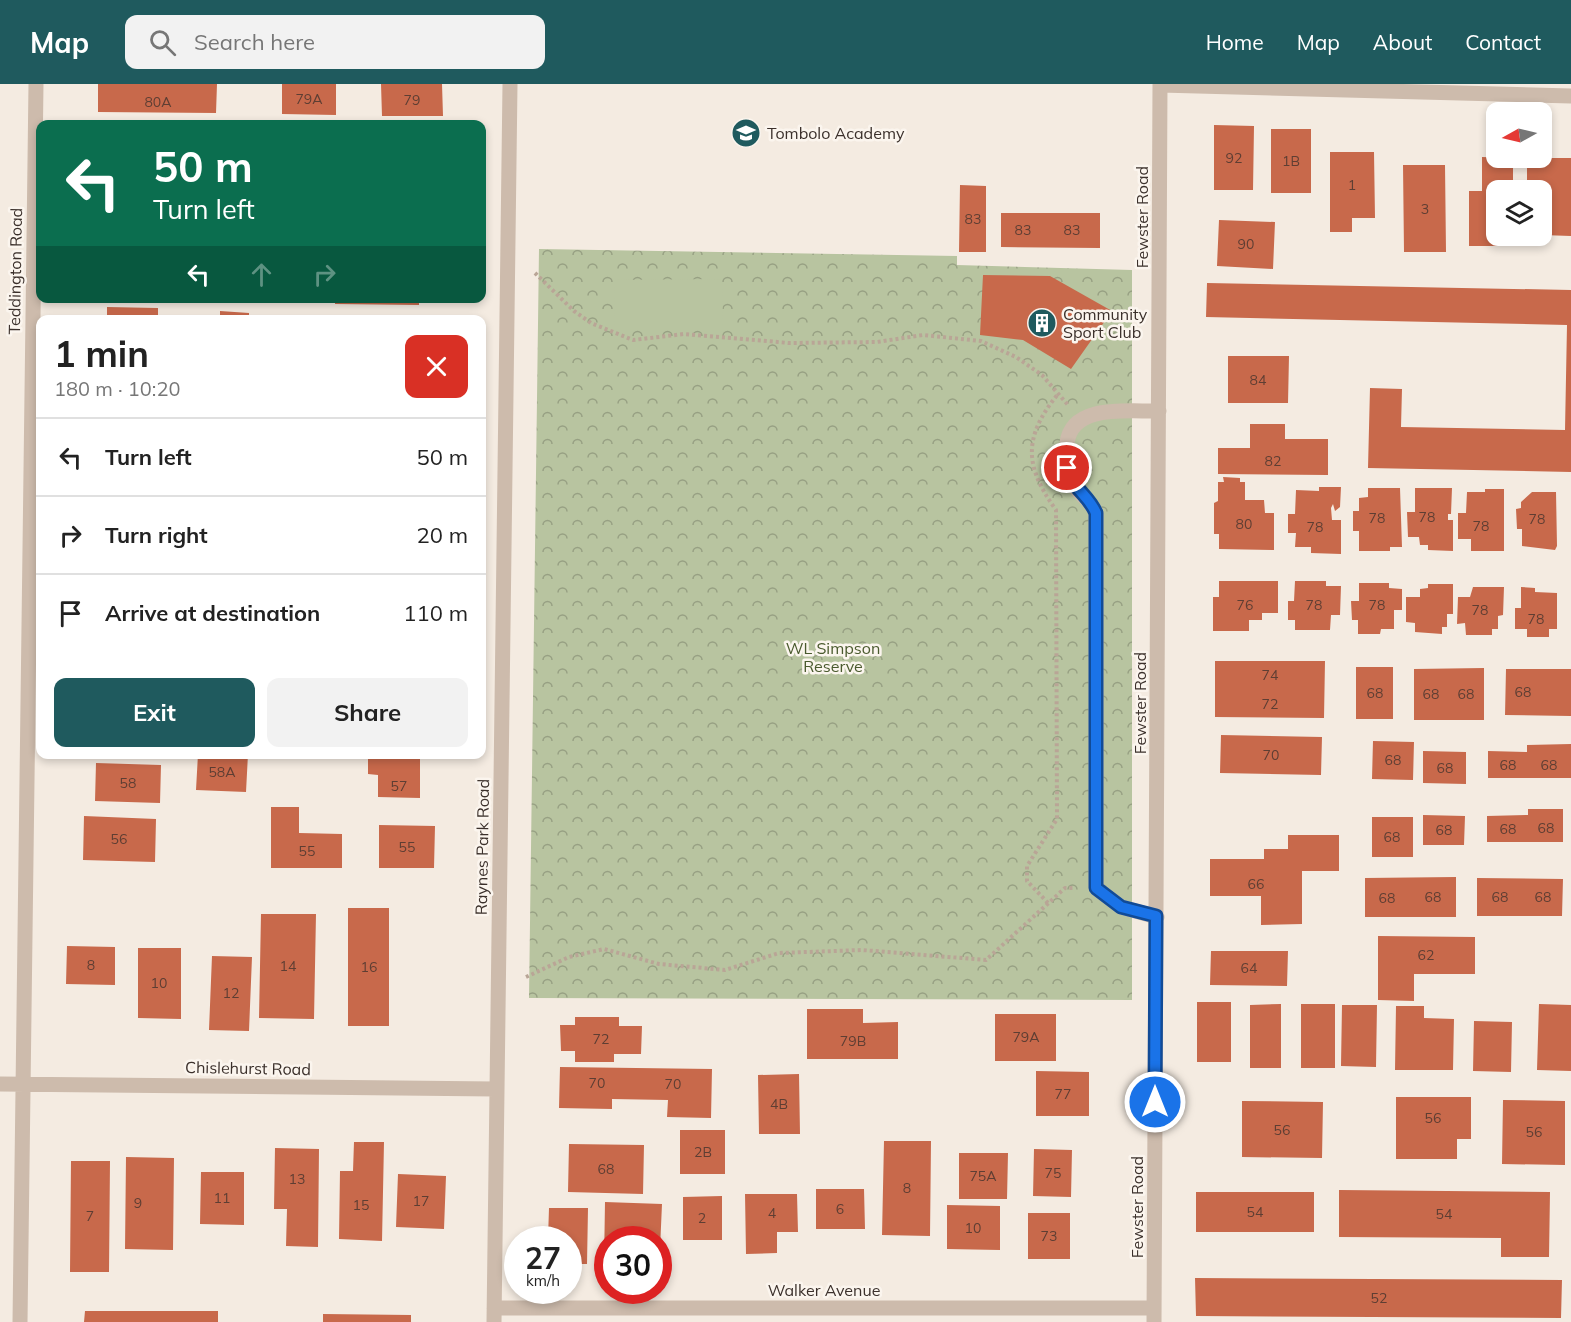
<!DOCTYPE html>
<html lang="en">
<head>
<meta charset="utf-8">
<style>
  :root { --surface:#fff; --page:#f2f2f2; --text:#222; --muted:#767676; --line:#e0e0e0; --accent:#1f5a5e }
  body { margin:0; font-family:Mulish,sans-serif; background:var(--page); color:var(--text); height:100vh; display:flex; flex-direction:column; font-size:22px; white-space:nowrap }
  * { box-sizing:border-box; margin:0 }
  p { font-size:20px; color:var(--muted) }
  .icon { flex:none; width:33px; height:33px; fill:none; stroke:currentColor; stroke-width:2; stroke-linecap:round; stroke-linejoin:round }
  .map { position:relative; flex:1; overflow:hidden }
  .sheet { position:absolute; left:36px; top:231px; width:450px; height:444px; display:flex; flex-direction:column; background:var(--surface); border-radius:12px; box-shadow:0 3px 9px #0003 }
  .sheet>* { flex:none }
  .hud { position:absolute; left:36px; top:36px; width:450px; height:183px; border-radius:12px; box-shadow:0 3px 9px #0003; background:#0b6e4f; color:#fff; overflow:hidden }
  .needle { width:39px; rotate:262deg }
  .tools { position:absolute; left:1486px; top:18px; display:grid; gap:12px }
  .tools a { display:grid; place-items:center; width:66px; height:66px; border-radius:12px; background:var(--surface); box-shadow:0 3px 9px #0003; font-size:30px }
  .speed { position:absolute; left:504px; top:1142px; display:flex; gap:12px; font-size:30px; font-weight:700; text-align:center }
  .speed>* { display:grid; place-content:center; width:78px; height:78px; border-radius:50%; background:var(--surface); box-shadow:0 3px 9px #0003; line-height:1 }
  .speed small { font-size:15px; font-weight:400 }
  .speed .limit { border:9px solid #d22; background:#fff; color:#111 }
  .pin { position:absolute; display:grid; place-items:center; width:51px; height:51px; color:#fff; margin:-26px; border:3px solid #fff; border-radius:50%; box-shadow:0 2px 6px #0007 }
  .me { position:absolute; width:66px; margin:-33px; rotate:0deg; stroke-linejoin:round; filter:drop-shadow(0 0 4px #0008) }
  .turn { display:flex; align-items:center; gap:21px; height:126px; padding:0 18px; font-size:27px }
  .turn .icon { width:78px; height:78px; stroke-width:2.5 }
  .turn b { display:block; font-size:42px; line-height:51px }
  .lanes { display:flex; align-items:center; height:57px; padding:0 18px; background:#0003; justify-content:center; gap:30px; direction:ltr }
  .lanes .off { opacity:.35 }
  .round { display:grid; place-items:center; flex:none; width:63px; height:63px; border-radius:12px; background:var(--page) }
  .overview { display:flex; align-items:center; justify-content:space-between; height:102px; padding:0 18px }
  h1 { font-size:36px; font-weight:700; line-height:45px }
  .action { display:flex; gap:12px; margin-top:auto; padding:12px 18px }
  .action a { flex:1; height:69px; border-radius:12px; background:var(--accent); color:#fff; font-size:24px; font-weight:700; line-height:69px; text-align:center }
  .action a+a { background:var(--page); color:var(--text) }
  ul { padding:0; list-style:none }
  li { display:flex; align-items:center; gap:18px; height:78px; padding:0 18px; border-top:2px solid var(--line) }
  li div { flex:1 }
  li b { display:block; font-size:22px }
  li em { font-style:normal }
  header { display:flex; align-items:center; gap:36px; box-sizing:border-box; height:84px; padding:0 30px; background:var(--accent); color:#fff }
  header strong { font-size:28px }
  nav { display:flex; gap:33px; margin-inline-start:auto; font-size:21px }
  .search { width:420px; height:54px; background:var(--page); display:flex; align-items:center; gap:15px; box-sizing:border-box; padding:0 21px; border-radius:12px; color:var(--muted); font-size:22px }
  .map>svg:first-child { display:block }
  .forest { fill:url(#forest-crowns) }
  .pitch { fill:#b8c4a0 }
  .building { fill:#c8694b }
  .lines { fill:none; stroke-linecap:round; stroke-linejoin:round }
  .path { stroke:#b9a596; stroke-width:4; stroke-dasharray:3 3; stroke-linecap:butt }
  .minor { stroke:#cdbbac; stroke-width:15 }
  .route-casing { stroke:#114b97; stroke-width:15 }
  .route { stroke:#1a73e8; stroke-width:10 }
  .labels { text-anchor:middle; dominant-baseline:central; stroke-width:5; stroke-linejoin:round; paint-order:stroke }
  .number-label { font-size:14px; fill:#5e3e33 }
  .poi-label { font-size:16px; fill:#3b302b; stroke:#fbf5ee; text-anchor:start }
  .street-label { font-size:16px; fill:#3b302b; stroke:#fbf5ee }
  .park-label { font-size:16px; fill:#4a5a2e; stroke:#fbf5ee }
</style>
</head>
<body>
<header>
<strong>Map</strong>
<div class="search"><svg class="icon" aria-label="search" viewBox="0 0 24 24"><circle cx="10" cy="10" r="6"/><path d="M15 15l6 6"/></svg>Search here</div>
<nav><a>Home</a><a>Map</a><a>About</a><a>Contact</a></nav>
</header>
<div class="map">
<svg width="1571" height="1238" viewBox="0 0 1571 1238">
  <defs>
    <pattern id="forest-crowns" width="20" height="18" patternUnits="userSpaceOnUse" patternTransform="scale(1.5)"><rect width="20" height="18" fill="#b8c4a0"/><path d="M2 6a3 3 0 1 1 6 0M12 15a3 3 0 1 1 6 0" fill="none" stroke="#97a083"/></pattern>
  </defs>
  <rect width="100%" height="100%" fill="#f4ebe1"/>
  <path class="forest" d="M 539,165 L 957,172 L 957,181 L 1132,186 L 1132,916 L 529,914 Z"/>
  <path class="pitch" d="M 722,195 L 723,242 L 615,242 L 614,196 Z"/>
  <path class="building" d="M 98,0 L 217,0 L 216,29 L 98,28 Z
    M 282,0 L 336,0 L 336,31 L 282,30 Z
    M 381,0 L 442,0 L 443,32 L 382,32 Z
    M 1214,41 L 1254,42 L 1253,106 L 1214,106 Z
    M 1271,45 L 1311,45 L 1311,109 L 1271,109 Z
    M 1330,68 L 1374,68 L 1375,134 L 1352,134 L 1352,148 L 1330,148 Z
    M 1482,73 L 1513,74 L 1513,106 L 1497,106 L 1497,152 L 1513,152 L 1513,162 L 1469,162 L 1469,107 L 1482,107 Z
    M 1527,74 L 1571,74 L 1571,152 L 1542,151 L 1542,106 L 1527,106 Z
    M 1403,81 L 1445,81 L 1446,168 L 1404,168 Z
    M 960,101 L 986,102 L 986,168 L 959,168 Z
    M 1001,129 L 1100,129 L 1100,164 L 1001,163 Z
    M 1219,136 L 1275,138 L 1273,185 L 1217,182 Z
    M 983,191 L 1050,192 L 1112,227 L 1071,285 L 1023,256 L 980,251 Z
    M 1207,199 L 1571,206 L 1571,388 L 1368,384 L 1370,304 L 1402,305 L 1401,343 L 1565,346 L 1567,241 L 1206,233 Z
    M 335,214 L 419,214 L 419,221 L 335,220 Z
    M 107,223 L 158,224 L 158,236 L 107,236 Z
    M 220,227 L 249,229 L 249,236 L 220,236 Z
    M 1228,272 L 1289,272 L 1288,319 L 1228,319 Z
    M 1250,340 L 1285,340 L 1285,355 L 1328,355 L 1328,391 L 1218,390 L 1218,364 L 1250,364 Z
    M 1223,393 L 1240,394 L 1240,398 L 1245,398 L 1245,416 L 1264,416 L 1265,429 L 1274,429 L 1274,466 L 1219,465 L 1219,450 L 1214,450 L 1214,419 L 1218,417 L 1218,398 L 1224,398 Z
    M 1319,403 L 1341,403 L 1340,423 L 1335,427 L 1333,420 L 1331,424 L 1332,436 L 1341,436 L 1341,470 L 1311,469 L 1311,463 L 1295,463 L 1296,449 L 1288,449 L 1288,430 L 1295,430 L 1296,406 L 1319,407 Z
    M 1368,404 L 1400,404 L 1402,463 L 1390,463 L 1390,467 L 1359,467 L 1359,447 L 1353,447 L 1353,427 L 1359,427 L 1359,414 L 1368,413 Z
    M 1415,404 L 1452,404 L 1451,430 L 1448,430 L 1448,436 L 1453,436 L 1453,467 L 1428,466 L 1428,461 L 1420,461 L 1419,453 L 1408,453 L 1407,428 L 1415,428 Z
    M 1485,405 L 1504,405 L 1504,467 L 1471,467 L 1471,455 L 1458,455 L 1458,429 L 1466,429 L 1467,408 L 1485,408 Z
    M 1532,408 L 1556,408 L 1557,462 L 1555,466 L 1522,462 L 1522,445 L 1517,445 L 1516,425 L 1521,424 L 1521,418 Z
    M 1219,497 L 1278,497 L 1278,529 L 1262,529 L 1262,536 L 1249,536 L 1249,547 L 1213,547 L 1213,513 L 1219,513 Z
    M 1295,497 L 1326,497 L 1326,502 L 1341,502 L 1340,531 L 1331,531 L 1330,546 L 1295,546 L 1295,536 L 1288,536 L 1288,517 L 1294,517 Z
    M 1359,499 L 1389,499 L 1389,504 L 1402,505 L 1402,526 L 1394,526 L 1394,545 L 1381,545 L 1380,550 L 1358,550 L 1358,536 L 1352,536 L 1351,517 L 1359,517 Z
    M 1428,500 L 1453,500 L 1453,530 L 1447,530 L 1447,543 L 1442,543 L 1442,550 L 1415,548 L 1415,539 L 1406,538 L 1406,513 L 1420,513 L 1420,505 L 1428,504 Z
    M 1473,503 L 1504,503 L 1503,531 L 1498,532 L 1498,545 L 1492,545 L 1492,551 L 1466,551 L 1465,539 L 1457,540 L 1458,513 L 1470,513 Z
    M 1521,503 L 1535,504 L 1535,508 L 1557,509 L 1557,545 L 1549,545 L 1549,553 L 1527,553 L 1527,545 L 1515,545 L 1515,524 L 1521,524 Z
    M 1215,577 L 1325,577 L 1324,634 L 1215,633 Z
    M 1356,583 L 1393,583 L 1393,635 L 1356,635 Z
    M 1484,584 L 1484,636 L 1414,636 L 1414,585 Z
    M 1506,585 L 1571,585 L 1571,632 L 1505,631 Z
    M 1221,651 L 1322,653 L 1321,691 L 1220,689 Z
    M 1373,657 L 1414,658 L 1413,696 L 1372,695 Z
    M 1571,660 L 1571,694 L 1488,694 L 1488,667 L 1527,668 L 1527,661 Z
    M 1423,667 L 1466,668 L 1466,700 L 1423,699 Z
    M 198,670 L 248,670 L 246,708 L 196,706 Z
    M 368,672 L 420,673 L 420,714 L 378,713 L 378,691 L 368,690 Z
    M 96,679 L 161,681 L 160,719 L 95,717 Z
    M 271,723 L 299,723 L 299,749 L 342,750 L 342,784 L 271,784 Z
    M 1528,725 L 1563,725 L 1563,758 L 1487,758 L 1487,732 L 1528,731 Z
    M 1423,731 L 1465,732 L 1464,761 L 1423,761 Z
    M 84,732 L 156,735 L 155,778 L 83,776 Z
    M 1372,733 L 1413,733 L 1413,773 L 1372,773 Z
    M 379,741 L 435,742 L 434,784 L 379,784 Z
    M 1288,751 L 1339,751 L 1339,787 L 1302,787 L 1302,840 L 1261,841 L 1261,812 L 1210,812 L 1210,775 L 1264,775 L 1264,765 L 1288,765 Z
    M 1456,793 L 1456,833 L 1365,833 L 1365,794 Z
    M 1477,794 L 1563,795 L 1562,832 L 1477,832 Z
    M 348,824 L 389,824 L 389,942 L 348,942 Z
    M 261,830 L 316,830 L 314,935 L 259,934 Z
    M 1378,852 L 1475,853 L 1475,890 L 1414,890 L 1414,917 L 1378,916 Z
    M 67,862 L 115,863 L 115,901 L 66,900 Z
    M 138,864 L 181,864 L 181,935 L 138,934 Z
    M 1211,867 L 1288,867 L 1287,902 L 1210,901 Z
    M 212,872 L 252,873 L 249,947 L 209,946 Z
    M 1197,918 L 1231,918 L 1231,978 L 1197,978 Z
    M 1281,920 L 1281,984 L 1250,984 L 1250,921 Z
    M 1301,920 L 1335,920 L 1335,984 L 1301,984 Z
    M 1539,920 L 1571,921 L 1571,987 L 1537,986 Z
    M 1342,921 L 1377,921 L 1376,983 L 1341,982 Z
    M 1396,922 L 1424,922 L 1424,934 L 1454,935 L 1453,986 L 1395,986 Z
    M 807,925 L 863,925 L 863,939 L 898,938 L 898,975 L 807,975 Z
    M 995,930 L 1056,930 L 1056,977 L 995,977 Z
    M 575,933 L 619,933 L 619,942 L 642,942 L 641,970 L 614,970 L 614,978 L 575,978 L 575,967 L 561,967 L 560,941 L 575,941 Z
    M 1474,937 L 1512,938 L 1511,988 L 1473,987 Z
    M 560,983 L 712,985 L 711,1034 L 667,1033 L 668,1016 L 612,1015 L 612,1025 L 559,1024 Z
    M 1036,987 L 1089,988 L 1089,1032 L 1036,1032 Z
    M 799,990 L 800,1050 L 759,1050 L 758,991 Z
    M 1396,1013 L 1471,1013 L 1471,1055 L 1457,1055 L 1457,1075 L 1396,1075 Z
    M 1503,1016 L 1565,1017 L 1565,1081 L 1502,1080 Z
    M 1242,1017 L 1323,1018 L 1322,1074 L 1242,1073 Z
    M 680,1046 L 725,1046 L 725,1090 L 680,1090 Z
    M 884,1057 L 931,1057 L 930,1152 L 882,1151 Z
    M 354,1058 L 384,1058 L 382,1157 L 339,1155 L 340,1087 L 353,1087 Z
    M 569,1060 L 644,1061 L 643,1110 L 568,1108 Z
    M 275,1064 L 319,1065 L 318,1163 L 286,1162 L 287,1125 L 274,1125 Z
    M 1034,1065 L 1072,1066 L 1071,1113 L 1033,1112 Z
    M 959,1069 L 1008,1069 L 1007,1115 L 959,1115 Z
    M 126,1073 L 174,1074 L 173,1166 L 125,1165 Z
    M 71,1077 L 110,1077 L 109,1188 L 70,1188 Z
    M 201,1088 L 244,1088 L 244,1141 L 200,1140 Z
    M 398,1090 L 446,1092 L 444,1145 L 396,1143 Z
    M 816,1105 L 864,1105 L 865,1145 L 816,1145 Z
    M 1339,1106 L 1550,1108 L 1549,1173 L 1501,1173 L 1501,1154 L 1339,1153 Z
    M 1196,1108 L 1314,1108 L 1314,1148 L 1196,1148 Z
    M 745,1110 L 797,1110 L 798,1148 L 777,1148 L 777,1169 L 746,1170 Z
    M 722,1112 L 722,1156 L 683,1156 L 683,1113 Z
    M 605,1118 L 662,1120 L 660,1165 L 658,1155 L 608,1155 L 608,1180 L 604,1180 Z
    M 947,1121 L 1000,1122 L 1000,1166 L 947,1165 Z
    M 549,1124 L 588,1124 L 587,1180 L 568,1180 L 568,1155 L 548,1155 Z
    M 1028,1129 L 1070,1129 L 1070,1175 L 1028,1175 Z
    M 1195,1194 L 1562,1196 L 1561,1234 L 1196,1232 Z
    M 85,1227 L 218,1227 L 218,1238 L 84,1238 Z
    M 323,1230 L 411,1231 L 411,1238 L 323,1238 Z"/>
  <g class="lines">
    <path class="path" d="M 535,189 L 574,227 L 591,239 L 633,256 L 684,250 L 789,259 L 877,258 L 923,251 L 981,257 L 1016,273 L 1042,291 L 1068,321
      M 1048,819 L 1027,797 L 1027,782 L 1057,735 L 1056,426 C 1024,382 1023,353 1058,310
      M 526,893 L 569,873 L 604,865 L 659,880 L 725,886 L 779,869 L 862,866 L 986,876 L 1065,804 L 1075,804"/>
    <path class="minor" d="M 1160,1 L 1571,12
      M 1157,833 L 1121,823 L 1096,804 L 1096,429 C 1090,414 1076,410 1071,396 C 1066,385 1066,371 1067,359 C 1072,319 1129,328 1159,327
      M 0,1000 L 495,1005
      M 494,1224 L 1154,1224
      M 20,1238 L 36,0
      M 494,1238 L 510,0
      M 1154,1238 L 1160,0"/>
  </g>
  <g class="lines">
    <g class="route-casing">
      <path id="route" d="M 1067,384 C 1073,406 1088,410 1096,429 L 1096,804 L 1121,823 L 1156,832 L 1155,1018"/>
    </g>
    <use href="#route" class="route"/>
  </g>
  <defs>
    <g id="school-disc" transform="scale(1.5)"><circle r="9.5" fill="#1f5a5e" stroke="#fbf5ee"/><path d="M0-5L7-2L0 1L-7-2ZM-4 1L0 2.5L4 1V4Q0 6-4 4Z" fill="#fff"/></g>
    <g id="building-disc" transform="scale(1.5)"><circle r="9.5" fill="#1f5a5e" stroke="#fbf5ee"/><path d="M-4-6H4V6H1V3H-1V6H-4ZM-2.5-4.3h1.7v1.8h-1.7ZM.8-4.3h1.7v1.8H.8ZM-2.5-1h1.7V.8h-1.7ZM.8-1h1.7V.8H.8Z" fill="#fff"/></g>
  </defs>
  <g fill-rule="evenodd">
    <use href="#school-disc" x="746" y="49"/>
    <use href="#building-disc" x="1042" y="239"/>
  </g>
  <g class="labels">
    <g class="number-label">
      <text x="309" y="15">79A</text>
      <text x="412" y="16">79</text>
      <text x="158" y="18">80A</text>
      <text x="1234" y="74">92</text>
      <text x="1291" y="77">1B</text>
      <text x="1352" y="101">1</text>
      <text x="1425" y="125">3</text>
      <text x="973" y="135">83</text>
      <text x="1023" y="146">83</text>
      <text x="1072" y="146">83</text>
      <text x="1246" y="160">90</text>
      <text x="1258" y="296">84</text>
      <text x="1273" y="377">82</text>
      <text x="1427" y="433">78</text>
      <text x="1377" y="434">78</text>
      <text x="1537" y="435">78</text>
      <text x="1244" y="440">80</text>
      <text x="1481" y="442">78</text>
      <text x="1315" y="443">78</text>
      <text x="1245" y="521">76</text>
      <text x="1314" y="521">78</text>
      <text x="1377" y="521">78</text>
      <text x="1480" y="526">78</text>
      <text x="1536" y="535">78</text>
      <text x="1270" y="591">74</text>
      <text x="1523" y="608">68</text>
      <text x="1375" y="609">68</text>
      <text x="1431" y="610">68</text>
      <text x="1466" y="610">68</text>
      <text x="1270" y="620">72</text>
      <text x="1271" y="671">70</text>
      <text x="1393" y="676">68</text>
      <text x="1508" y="681">68</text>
      <text x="1549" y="681">68</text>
      <text x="1445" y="684">68</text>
      <text x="222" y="688">58A</text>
      <text x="128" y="699">58</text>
      <text x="399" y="702">57</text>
      <text x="1546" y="744">68</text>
      <text x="1508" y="745">68</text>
      <text x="1444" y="746">68</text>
      <text x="1392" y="753">68</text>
      <text x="119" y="755">56</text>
      <text x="407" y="763">55</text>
      <text x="307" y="767">55</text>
      <text x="1256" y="800">66</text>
      <text x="1433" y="813">68</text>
      <text x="1500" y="813">68</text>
      <text x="1543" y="813">68</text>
      <text x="1387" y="814">68</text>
      <text x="1426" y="871">62</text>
      <text x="91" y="881">8</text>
      <text x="288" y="882">14</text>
      <text x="369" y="883">16</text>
      <text x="1249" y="884">64</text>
      <text x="159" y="899">10</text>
      <text x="231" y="909">12</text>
      <text x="1026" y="953">79A</text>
      <text x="601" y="955">72</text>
      <text x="853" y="957">79B</text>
      <text x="597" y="999">70</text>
      <text x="673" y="1000">70</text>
      <text x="1063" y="1010">77</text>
      <text x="779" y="1020">4B</text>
      <text x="1433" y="1034">56</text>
      <text x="1282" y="1046">56</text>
      <text x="1534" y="1048">56</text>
      <text x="703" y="1068">2B</text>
      <text x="606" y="1085">68</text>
      <text x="1053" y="1089">75</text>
      <text x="983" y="1092">75A</text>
      <text x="297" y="1095">13</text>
      <text x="907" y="1104">8</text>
      <text x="222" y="1114">11</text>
      <text x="421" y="1117">17</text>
      <text x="138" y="1119">9</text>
      <text x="361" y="1121">15</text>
      <text x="840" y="1125">6</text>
      <text x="1255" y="1128">54</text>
      <text x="772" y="1129">4</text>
      <text x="1444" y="1130">54</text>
      <text x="90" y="1132">7</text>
      <text x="702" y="1134">2</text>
      <text x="973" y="1144">10</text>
      <text x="1049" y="1152">73</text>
      <text x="1379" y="1214">52</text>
    </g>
    <g class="poi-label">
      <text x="767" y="49">Tombolo Academy</text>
      <text x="1063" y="230">Community<tspan x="1063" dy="18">Sport Club</tspan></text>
    </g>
    <g class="street-label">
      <text transform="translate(1142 133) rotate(-90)">Fewster Road</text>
      <text transform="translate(15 187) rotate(-89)">Teddington Road</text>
      <text transform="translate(1140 619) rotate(-90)">Fewster Road</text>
      <text transform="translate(482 763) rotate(-89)">Raynes Park Road</text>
      <text transform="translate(248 984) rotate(1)">Chislehurst Road</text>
      <text transform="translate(1137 1123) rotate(-90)">Fewster Road</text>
      <text x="824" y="1206">Walker Avenue</text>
    </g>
    <g class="park-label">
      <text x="833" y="564">WL Simpson<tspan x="833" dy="18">Reserve</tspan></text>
    </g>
  </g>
</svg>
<div class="tools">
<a><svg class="needle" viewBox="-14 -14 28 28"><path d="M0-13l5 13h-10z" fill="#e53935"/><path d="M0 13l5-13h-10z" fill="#767676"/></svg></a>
<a><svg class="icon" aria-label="layers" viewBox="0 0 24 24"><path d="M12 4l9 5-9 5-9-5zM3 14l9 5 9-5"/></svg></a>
</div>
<div class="speed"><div>27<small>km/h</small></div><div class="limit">30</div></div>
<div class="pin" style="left:1067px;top:384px;background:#d93025"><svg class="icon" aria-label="arrive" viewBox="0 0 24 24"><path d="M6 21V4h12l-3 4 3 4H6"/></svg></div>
<svg class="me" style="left:1155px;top:1018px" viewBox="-20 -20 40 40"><circle r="17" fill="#1a73e8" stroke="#fff" stroke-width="3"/><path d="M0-11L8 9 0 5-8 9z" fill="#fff"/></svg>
<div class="hud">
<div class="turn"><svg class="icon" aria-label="left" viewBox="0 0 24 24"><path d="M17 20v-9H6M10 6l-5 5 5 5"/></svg><div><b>50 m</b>Turn left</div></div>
<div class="lanes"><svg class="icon" aria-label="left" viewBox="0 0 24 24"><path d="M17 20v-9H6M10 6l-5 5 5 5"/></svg><svg class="icon off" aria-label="ahead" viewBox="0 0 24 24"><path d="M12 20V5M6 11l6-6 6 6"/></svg><svg class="icon off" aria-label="right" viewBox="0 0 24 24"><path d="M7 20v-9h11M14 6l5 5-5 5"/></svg></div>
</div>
<section class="sheet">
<div class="overview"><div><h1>1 min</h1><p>180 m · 10:20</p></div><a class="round" style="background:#d93025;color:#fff"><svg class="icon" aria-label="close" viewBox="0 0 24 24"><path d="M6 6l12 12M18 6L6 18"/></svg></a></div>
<ul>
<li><svg class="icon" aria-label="left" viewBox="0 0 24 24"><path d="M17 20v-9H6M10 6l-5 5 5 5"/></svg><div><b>Turn left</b></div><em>50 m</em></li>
<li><svg class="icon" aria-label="right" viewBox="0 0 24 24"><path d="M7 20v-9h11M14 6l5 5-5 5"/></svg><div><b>Turn right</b></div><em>20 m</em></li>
<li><svg class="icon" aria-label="arrive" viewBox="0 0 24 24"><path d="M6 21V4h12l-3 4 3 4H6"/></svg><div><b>Arrive at destination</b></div><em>110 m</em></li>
</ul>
<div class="action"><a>Exit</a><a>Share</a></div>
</section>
</div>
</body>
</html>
